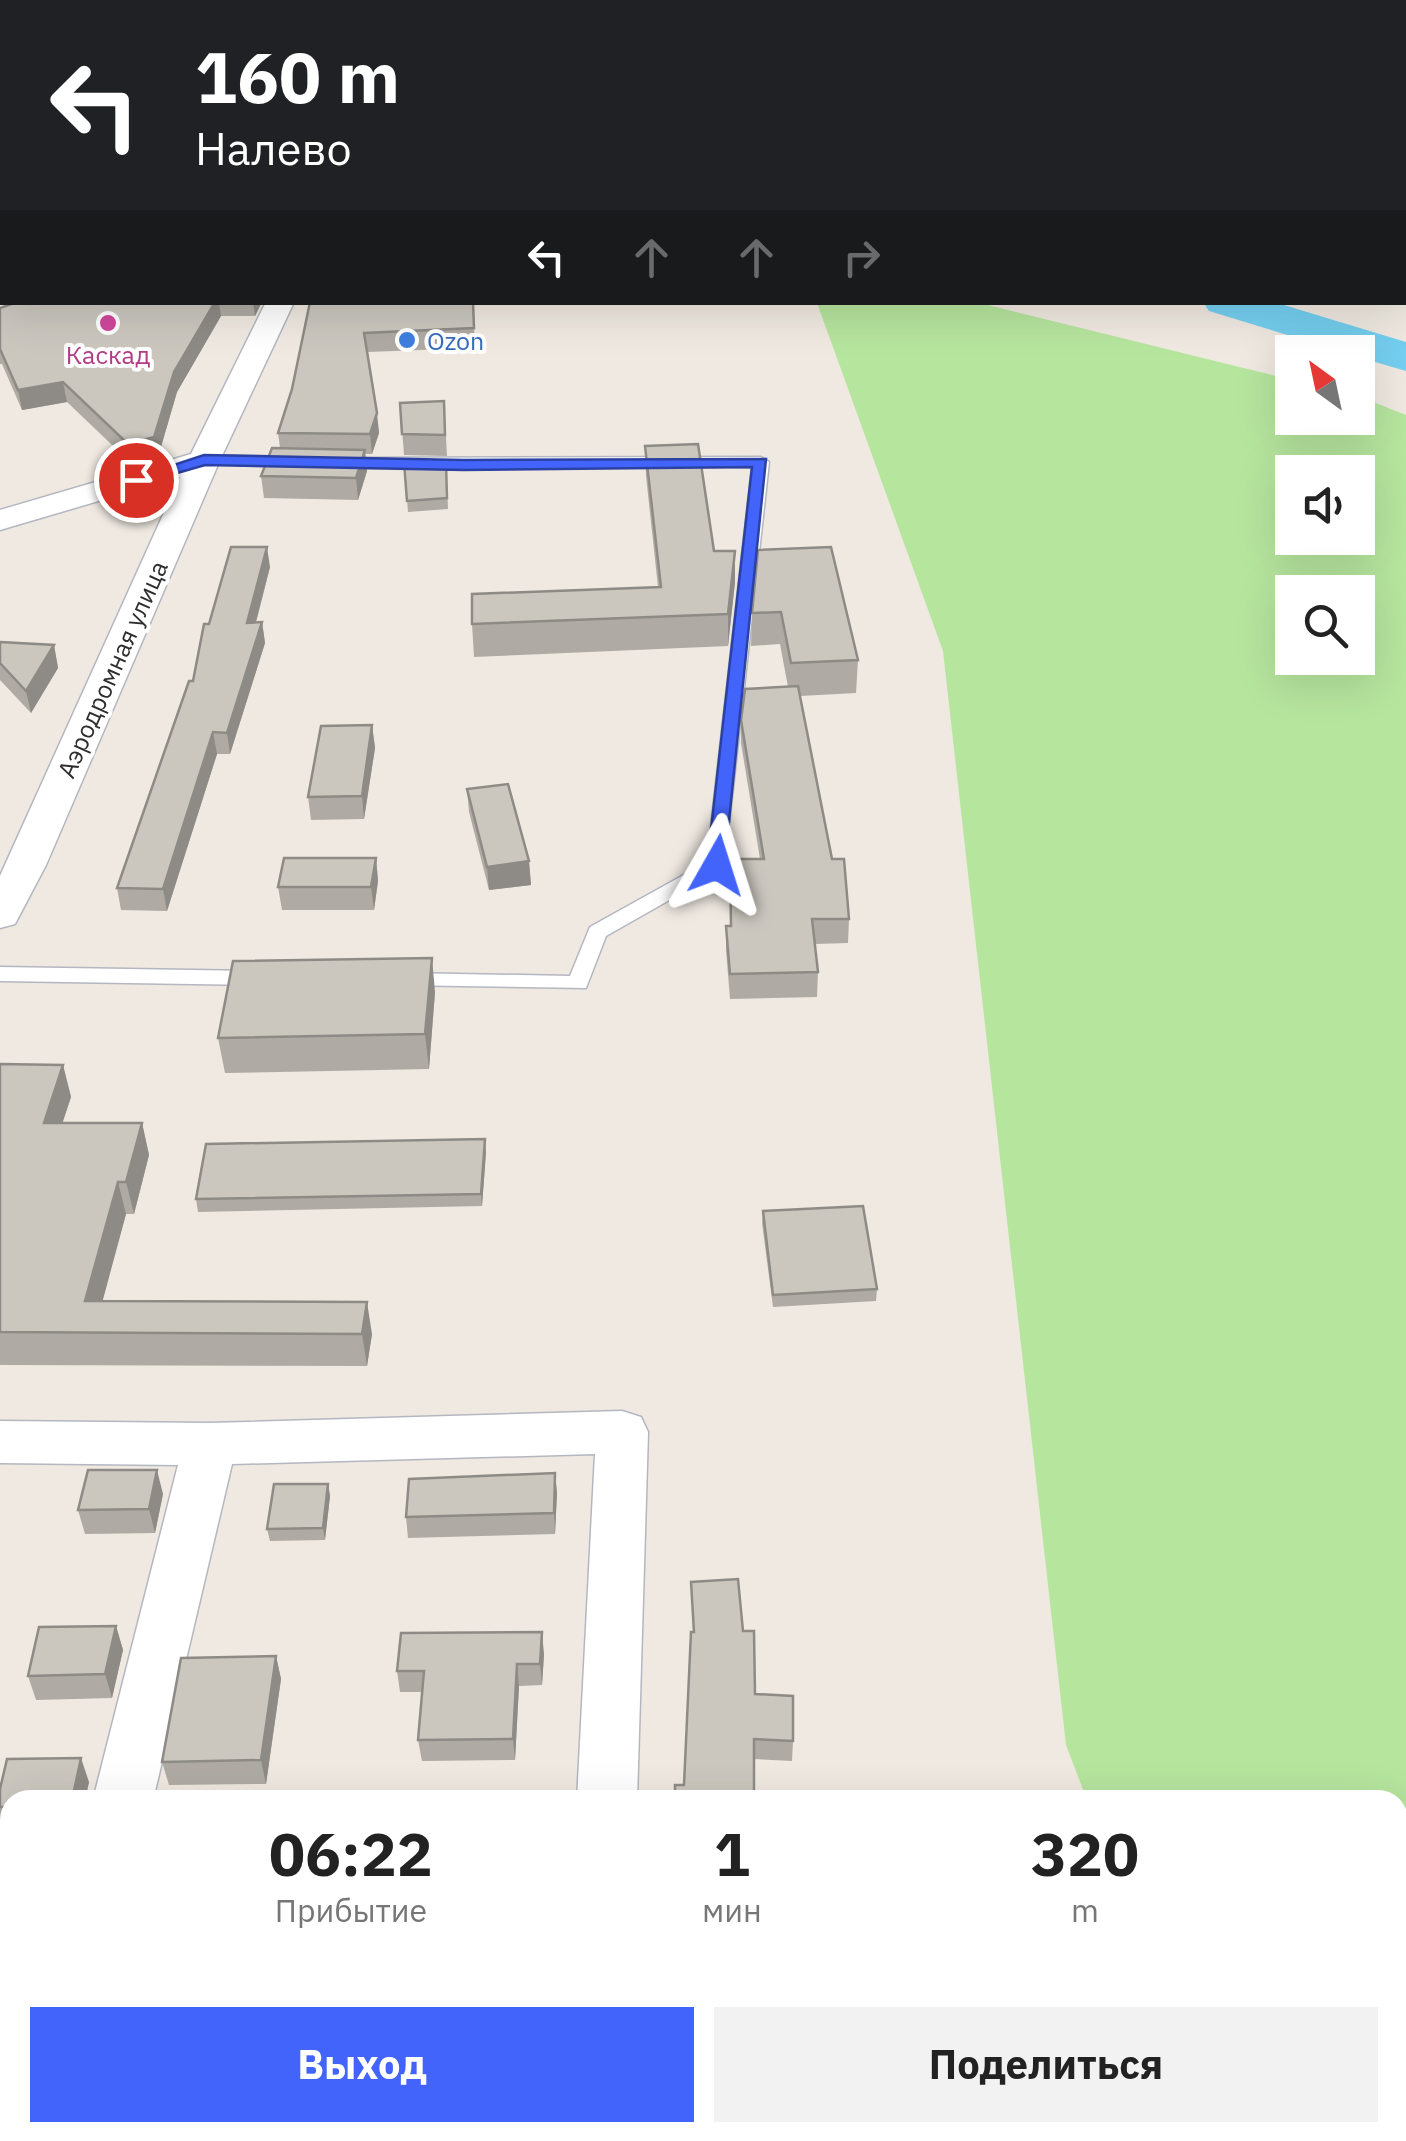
<!DOCTYPE html>
<html lang="ru">
<head>
<meta charset="utf-8">
<style>
  :root { --surface:#fff; --page:#f2f2f2; --text:#222; --muted:#767676; --accent:#4264fb }
  body { margin:0; font-family:"IBM Plex Sans",sans-serif; background:var(--page); color:var(--text); height:100vh; display:flex; flex-direction:column; font-size:38px; white-space:nowrap }
  * { box-sizing:border-box; margin:0 }
  p { font-size:32px; color:var(--muted) }
  .icon { flex:none; width:55px; height:55px; fill:none; stroke:currentColor; stroke-width:2; stroke-linecap:round; stroke-linejoin:round }
  .map { position:relative; flex:1; overflow:hidden }
  .side { position:absolute; left:0px; top:1790px; width:1408px; height:352px; display:flex; flex-direction:column; background:var(--surface); border-radius:30px 30px 0 0; box-shadow:0 10px 40px #0002 }
  .side>* { flex:none }
  .hud { position:absolute; left:0px; top:0px; width:1408px; height:305px; box-shadow:0 10px 40px #0002; background:#202124; color:#fff; overflow:hidden }
  .needle { width:65px; rotate:327deg }
  .buttons { position:absolute; left:1275px; top:335px; display:grid; gap:20px }
  .buttons a { display:grid; place-items:center; width:100px; height:100px; border-radius:0px; background:var(--surface); box-shadow:0 10px 40px #0002; font-size:50px }
  .pin { position:absolute; display:grid; place-items:center; width:85px; height:85px; color:#fff; margin:-42px; border:5px solid #fff; border-radius:50%; box-shadow:0 2px 10px #0007 }
  .me { position:absolute; width:110px; margin:-55px; rotate:6deg; stroke-linejoin:round; filter:drop-shadow(0 0 8px #0008) }
  .turn { display:flex; align-items:center; gap:35px; height:210px; padding:0 30px; font-size:45px }
  .turn .icon { width:130px; height:130px; stroke-width:2.5 }
  .turn b { display:block; font-size:70px; line-height:85px }
  .lanes { display:flex; align-items:center; height:95px; padding:0 30px; background:#0003; justify-content:center; gap:50px; direction:ltr }
  .lanes .off { opacity:.35 }
  .eta { display:flex; justify-content:space-evenly; align-items:center; height:170px; text-align:center }
  .eta b { font-size:60px; font-weight:800; line-height:70px }
  .cta { display:flex; gap:20px; margin-top:auto; padding:20px 30px }
  .cta a { flex:1; height:115px; border-radius:0px; background:var(--accent); color:#fff; font-size:40px; font-weight:800; line-height:115px; text-align:center }
  .cta a+a { background:var(--page); color:var(--text) }
  .map>svg:first-child { display:block }
  .green { fill:#b6e59e; fill-rule:evenodd }
  .lines { fill:none; stroke-linecap:round; stroke-linejoin:round }
  .river { fill:#75cff0; fill-rule:evenodd }
  .service-casing { stroke:#b4b7c1; stroke-width:3 }
  .minor-casing { stroke:#b4b7c1; stroke-width:3 }
  .primary-casing { stroke:#c9c9c9; stroke-width:3 }
  .service { fill:#fff; fill-rule:evenodd }
  .minor { fill:#fff; fill-rule:evenodd }
  .primary { fill:#f2d163; fill-rule:evenodd }
  .wall { fill:#afaba4 }
  .shaded-wall { fill:#8e8b86 }
  .building { fill:#cbc7bf; stroke:#8e8b86; stroke-width:2.5 }
  .route { fill:#4264fb; stroke:#2b41a3; stroke-width:2.5 }
  .hotel-dot { fill:#d1479c; stroke:#fff; stroke-width:4 }
  .shop-dot { fill:#3f7fe0; stroke:#fff; stroke-width:4 }
  .labels { text-anchor:middle; dominant-baseline:central; stroke-width:8; stroke-linejoin:round; paint-order:stroke }
  .far-shop-label { font-size:25px; fill:#366cbe; stroke:#fff; text-anchor:start }
  .far-hotel-label { font-size:25px; fill:#b23c85; stroke:#fff }
  .far-street-label { font-size:25px; fill:#2e2e2e; stroke:#fff }
</style>
</head>
<body>
<div class="map">
<svg width="1406" height="2141" viewBox="0 0 1406 2141">
  <rect width="100%" height="100%" fill="#efe9e1"/>
  <path class="green" d="M 817,303 L 980,303 L 1292,380 L 1292,418 L 1358,418 L 1358,396 L 1406,415 L 1406,2141 L 1219,2141 L 1216,2133 L 1398,2132 L 1398,1800 L 1087,1800 L 1066,1745 L 943,651 ZM 1292,472 L 1358,472 L 1358,538 L 1292,538 ZM 1292,592 L 1358,592 L 1358,658 L 1292,658 Z"/>
  <g class="lines">
    <path class="river" d="M 330,0 L 370,0 L 371,2 L 332,2 Z
      M 1203,302 L 1274,302 L 1406,342 L 1406,371 L 1358,357 L 1358,352 L 1343,352 L 1209,311 Z"/>
    <g class="service-casing">
      <path id="service" d="M 204,455 L 295,457 L 303,462 L 295,467 L 198,463 L 196,460 Z
        M 761,457 L 769,462 L 724,869 L 606,936 L 586,988 L 397,985 L 394,980 L 405,973 L 570,976 L 590,927 L 707,862 L 752,467 L 337,468 L 329,463 L 337,458 Z
        M 0,967 L 258,971 L 269,978 L 258,985 L 0,981 Z"/>
    </g>
    <g class="minor-casing">
      <path id="minor" d="M 0,260 L 2,260 L 2,277 L 0,277 Z
        M 266,302 L 294,302 L 220,460 L 46,865 L 15,924 L 0,928 L 0,876 L 180,477 L 0,530 L 0,510 L 191,454 Z
        M 622,1411 L 641,1417 L 648,1432 L 637,1800 L 577,1800 L 595,1454 L 232,1464 L 153,1800 L 93,1800 L 178,1465 L 0,1463 L 0,1421 L 210,1423 Z
        M 10,2127 L 10,2132 L 76,2132 L 74,2141 L 6,2141 Z
        M 559,2132 L 627,2132 L 627,2141 L 559,2141 Z"/>
    </g>
    <g class="primary-casing">
      <path id="primary" d="M 0,46 L 2,46 L 2,64 L 0,63 Z"/>
    </g>
    <use href="#service" class="service"/>
    <use href="#minor" class="minor"/>
    <use href="#primary" class="primary"/>
  </g>
  <path class="wall" d="M 1015,0 L 1406,0 L 1406,230 L 1405,2 L 1020,2 Z
    M 0,202 L 2,203 L 2,257 L 0,256 Z
    M 262,302 L 255,316 L 221,316 L 177,392 L 158,457 L 132,464 L 67,402 L 22,410 L 2,364 L 0,364 L 0,308 L 31,303 Z
    M 310,302 L 473,302 L 475,348 L 367,352 L 379,433 L 372,454 L 365,454 L 367,471 L 358,500 L 264,498 L 261,476 L 280,448 L 278,433 L 292,389 Z
    M 444,401 L 447,456 L 404,455 L 400,403 Z
    M 645,446 L 714,551 L 735,551 L 735,582 L 728,646 L 474,657 L 472,624 L 658,587 L 646,476 Z
    M 404,462 L 446,463 L 448,509 L 408,512 Z
    M 758,550 L 858,660 L 856,693 L 800,696 L 832,859 L 849,919 L 848,943 L 815,944 L 818,972 L 817,997 L 730,999 L 726,950 L 726,926 L 730,926 L 730,859 L 760,859 L 741,743 L 741,720 L 788,687 L 780,644 L 751,646 L 752,613 Z
    M 270,567 L 256,623 L 262,622 L 265,643 L 230,754 L 217,754 L 167,911 L 121,910 L 117,888 L 193,681 L 209,624 Z
    M 0,642 L 54,645 L 58,668 L 31,713 L 0,680 Z
    M 372,725 L 375,748 L 364,819 L 311,820 L 308,797 Z
    M 467,789 L 529,861 L 531,885 L 489,890 L 469,812 Z
    M 376,858 L 378,881 L 374,910 L 282,910 L 278,887 Z
    M 435,992 L 429,1069 L 225,1073 L 218,1038 Z
    M 0,1064 L 63,1065 L 71,1097 L 62,1123 L 142,1123 L 149,1155 L 134,1214 L 126,1214 L 102,1301 L 372,1334 L 367,1366 L 0,1365 Z
    M 486,1152 L 482,1206 L 198,1212 L 196,1199 Z
    M 763,1211 L 877,1289 L 876,1301 L 773,1307 L 762,1223 Z
    M 555,1473 L 557,1493 L 555,1534 L 408,1538 L 406,1517 Z
    M 328,1484 L 330,1496 L 325,1540 L 270,1541 L 267,1529 Z
    M 163,1494 L 155,1533 L 85,1534 L 78,1510 Z
    M 691,1582 L 743,1631 L 755,1694 L 793,1741 L 792,1761 L 754,1759 L 684,1785 L 693,1632 Z
    M 116,1626 L 123,1650 L 112,1698 L 36,1700 L 28,1676 Z
    M 544,1654 L 542,1685 L 519,1686 L 515,1760 L 422,1761 L 418,1740 L 422,1692 L 400,1692 L 397,1671 Z
    M 276,1656 L 281,1679 L 266,1784 L 169,1785 L 162,1762 Z
    M 89,1782 L 85,1800 L 10,1800 L 10,1830 L 5,1830 L 0,1818 L 0,1789 Z
    M 10,1916 L 10,1973 L 0,1973 L 0,1917 Z"/>
  <path class="shaded-wall" d="M 52,0 L 88,0 L 79,2 L 52,2 Z
    M 921,0 L 994,0 L 979,2 L 921,2 Z
    M 215,302 L 219,302 L 221,316 L 177,392 L 158,457 L 132,464 L 128,444 L 174,372 Z
    M 253,302 L 262,302 L 255,316 Z
    M 63,382 L 67,402 L 22,410 L 18,390 Z
    M 377,413 L 379,433 L 372,454 L 370,434 Z
    M 365,450 L 367,471 L 358,500 L 356,478 Z
    M 267,547 L 270,567 L 250,644 L 247,623 Z
    M 735,551 L 735,582 L 728,646 L 728,614 Z
    M 262,622 L 265,643 L 230,754 L 227,733 Z
    M 54,645 L 58,668 L 31,713 L 26,691 Z
    M 372,725 L 375,748 L 364,819 L 362,796 Z
    M 213,732 L 217,754 L 167,911 L 163,889 Z
    M 376,858 L 378,881 L 374,910 L 371,887 Z
    M 529,861 L 531,885 L 489,890 L 487,867 Z
    M 432,958 L 435,992 L 429,1069 L 425,1034 Z
    M 63,1065 L 71,1097 L 52,1155 L 44,1123 Z
    M 142,1123 L 149,1155 L 134,1214 L 126,1182 Z
    M 485,1139 L 486,1152 L 482,1206 L 481,1194 Z
    M 118,1182 L 126,1214 L 94,1333 L 85,1301 Z
    M 367,1302 L 372,1334 L 367,1366 L 362,1334 Z
    M 157,1470 L 163,1494 L 155,1533 L 149,1509 Z
    M 555,1473 L 557,1493 L 555,1534 L 554,1513 Z
    M 328,1484 L 330,1496 L 325,1540 L 323,1528 Z
    M 116,1626 L 123,1650 L 112,1698 L 105,1674 Z
    M 542,1632 L 544,1654 L 542,1685 L 540,1664 Z
    M 276,1656 L 281,1679 L 266,1784 L 261,1760 Z
    M 517,1664 L 519,1686 L 515,1760 L 513,1739 Z
    M 81,1758 L 89,1782 L 85,1800 L 72,1800 Z
    M 0,2081 L 6,2094 L 0,2123 Z
    M 484,2132 L 489,2132 L 488,2141 L 483,2141 Z"/>
  <path class="building" d="M 0,0 L 62,0 L 69,2 L 2,2 L 2,10 L 0,11 Z
    M 832,0 L 929,0 L 933,2 L 816,2 Z
    M 1050,0 L 1406,0 L 1406,57 L 1405,58 L 1405,2 L 1054,2 Z
    M 1405,59 L 1406,74 L 1406,209 L 1405,209 Z
    M 0,202 L 2,203 L 1,240 L 0,239 Z
    M 17,302 L 31,303 L 215,302 L 174,372 L 154,437 L 128,444 L 63,382 L 18,390 L 0,349 L 0,308 Z
    M 310,302 L 473,302 L 474,328 L 364,333 L 377,413 L 370,434 L 278,433 L 292,389 Z
    M 444,401 L 445,435 L 402,434 L 400,403 Z
    M 698,444 L 714,551 L 735,551 L 728,614 L 472,624 L 472,594 L 661,587 L 645,446 Z
    M 272,448 L 365,450 L 356,478 L 261,476 Z
    M 404,462 L 446,463 L 447,498 L 407,501 Z
    M 231,547 L 267,547 L 247,623 L 262,622 L 227,733 L 213,732 L 163,889 L 117,888 L 189,681 L 193,681 L 204,624 L 209,624 Z
    M 831,547 L 858,660 L 791,663 L 781,612 L 752,613 L 758,550 Z
    M 0,642 L 54,645 L 26,691 L 0,663 Z
    M 798,686 L 832,859 L 844,859 L 849,919 L 812,919 L 818,972 L 730,974 L 726,926 L 731,926 L 730,859 L 764,859 L 741,720 L 745,689 Z
    M 372,725 L 362,796 L 308,797 L 321,726 Z
    M 508,784 L 529,861 L 487,867 L 467,789 Z
    M 284,858 L 376,858 L 371,887 L 278,887 Z
    M 432,958 L 425,1034 L 218,1038 L 233,961 Z
    M 0,1064 L 63,1065 L 44,1123 L 142,1123 L 126,1182 L 118,1182 L 85,1301 L 367,1302 L 362,1334 L 0,1332 Z
    M 485,1139 L 481,1194 L 196,1199 L 206,1144 Z
    M 863,1206 L 877,1289 L 773,1295 L 763,1211 Z
    M 88,1470 L 157,1470 L 149,1509 L 78,1510 Z
    M 555,1473 L 554,1513 L 406,1517 L 409,1479 Z
    M 274,1484 L 328,1484 L 323,1528 L 267,1529 Z
    M 738,1579 L 743,1631 L 754,1631 L 755,1694 L 793,1696 L 793,1741 L 754,1739 L 754,1800 L 675,1800 L 675,1785 L 684,1785 L 691,1632 L 694,1632 L 691,1582 Z
    M 116,1626 L 105,1674 L 28,1676 L 39,1627 Z
    M 542,1632 L 540,1664 L 517,1664 L 513,1739 L 418,1740 L 424,1671 L 397,1671 L 401,1633 Z
    M 276,1656 L 261,1760 L 162,1762 L 181,1658 Z
    M 81,1758 L 72,1800 L 10,1800 L 10,1807 L 0,1807 L 0,1789 L 7,1759 Z
    M 10,1916 L 10,1951 L 0,1951 L 0,1917 Z
    M 375,2132 L 484,2132 L 483,2141 L 374,2141 Z"/>
  <path class="route" d="M 204,455 L 464,460 L 766,459 L 724,870 L 710,870 L 707,865 L 752,467 L 464,470 L 205,465 L 136,485 L 128,480 Z"/>
  <circle class="hotel-dot" cx="108" cy="323" r="10"/>
  <circle class="shop-dot" cx="407" cy="340" r="10"/>
  <g class="labels">
    <g class="far-shop-label">
      <text x="427" y="340">Ozon</text>
    </g>
    <g class="far-hotel-label">
      <text x="108" y="354">Каскад</text>
    </g>
    <g class="far-street-label">
      <text transform="translate(112 669) rotate(-66)">Аэродромная улица</text>
    </g>
  </g>
</svg>
<div class="buttons">
<a><svg class="needle" viewBox="-14 -14 28 28"><path d="M0-13l5 13h-10z" fill="#e53935"/><path d="M0 13l5-13h-10z" fill="#767676"/></svg></a>
<a><svg class="icon" aria-label="sound" viewBox="0 0 24 24"><path d="M4 9h4l5-4v14l-5-4H4zM17 9q2 3 0 6"/></svg></a>
<a><svg class="icon" aria-label="search" viewBox="0 0 24 24"><circle cx="10" cy="10" r="6"/><path d="M15 15l6 6"/></svg></a>
</div>
<div class="pin" style="left:136px;top:480px;background:#d93025"><svg class="icon" aria-label="arrive" viewBox="0 0 24 24"><path d="M6 21V4h12l-3 4 3 4H6"/></svg></div>
<svg class="me" style="left:717px;top:865px" viewBox="-20 -20 40 40"><path d="M0-17L14 15 0 8-14 15z" fill="#4264fb" stroke="#fff" stroke-width="4"/></svg>
<div class="hud">
<div class="turn"><svg class="icon" aria-label="left" viewBox="0 0 24 24"><path d="M17 20v-9H6M10 6l-5 5 5 5"/></svg><div><b>160 m</b>Налево</div></div>
<div class="lanes"><svg class="icon" aria-label="left" viewBox="0 0 24 24"><path d="M17 20v-9H6M10 6l-5 5 5 5"/></svg><svg class="icon off" aria-label="ahead" viewBox="0 0 24 24"><path d="M12 20V5M6 11l6-6 6 6"/></svg><svg class="icon off" aria-label="ahead" viewBox="0 0 24 24"><path d="M12 20V5M6 11l6-6 6 6"/></svg><svg class="icon off" aria-label="right" viewBox="0 0 24 24"><path d="M7 20v-9h11M14 6l5 5-5 5"/></svg></div>
</div>
<section class="side">
<div class="eta">
<div><b>06:22</b><p>Прибытие</p></div>
<div><b>1</b><p>мин</p></div>
<div><b>320</b><p>m</p></div>
</div>
<div class="cta"><a>Выход</a><a>Поделиться</a></div>
</section>
</div>
</body>
</html>
